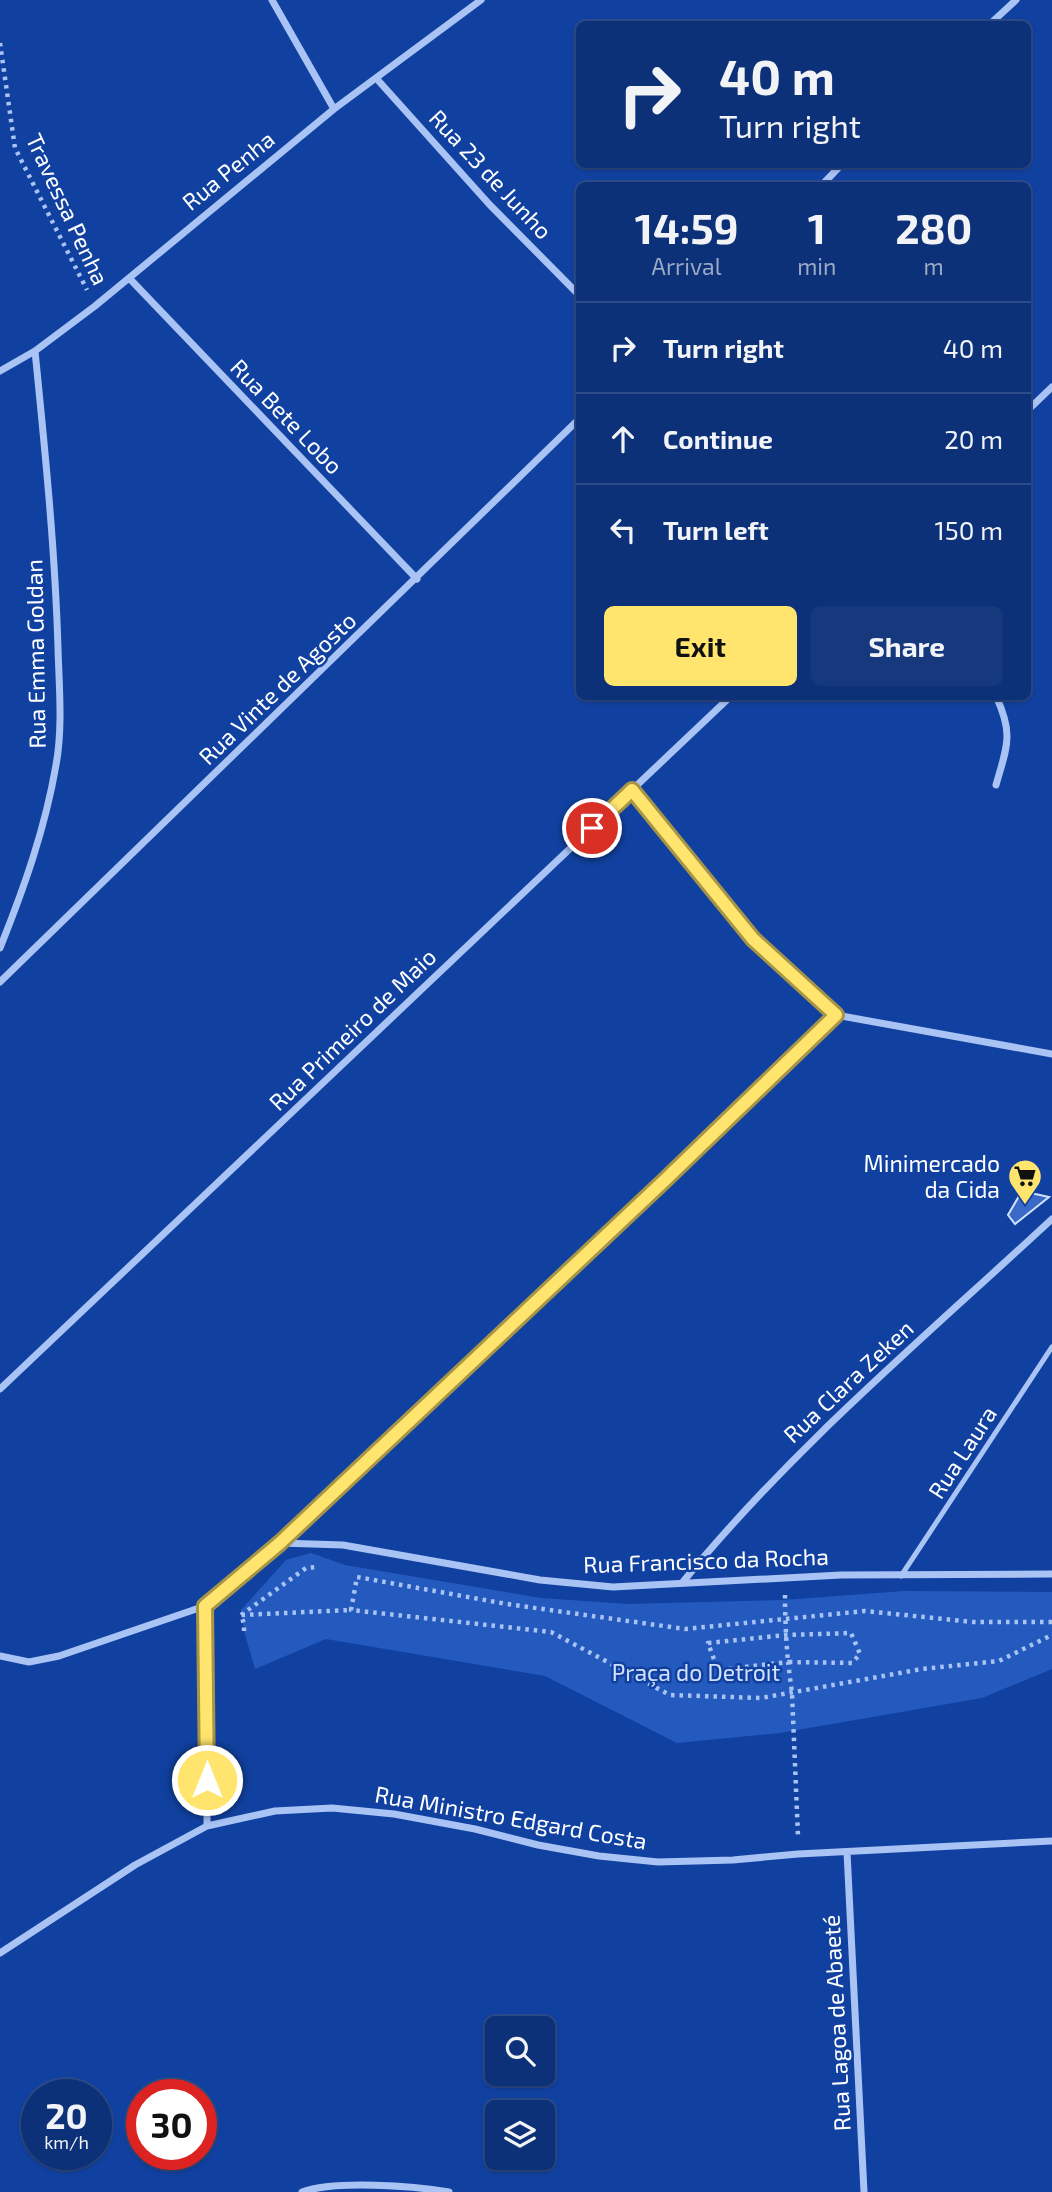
<!DOCTYPE html>
<html lang="en">
<head>
<meta charset="utf-8">
<style>
  :root { --surface:#0d3178; --page:#16397d; --text:#f1f3f6; --muted:#9aa9c6; --line:#2d4c8a; --accent:#ffe46d }
  body { margin:0; font-family:"Exo 2",sans-serif; background:var(--page); color:var(--text); height:100vh; display:flex; flex-direction:column; font-size:26px; white-space:nowrap }
  * { box-sizing:border-box; margin:0 }
  p { font-size:23px; color:var(--muted) }
  .icon { flex:none; width:38px; height:38px; fill:none; stroke:currentColor; stroke-width:2; stroke-linecap:round; stroke-linejoin:round }
  .map { position:relative; flex:1; overflow:hidden }
  .panel { position:absolute; left:576px; top:182px; width:455px; height:518px; display:flex; flex-direction:column; background:var(--surface); border-radius:10px; box-shadow:0 2px 5px #0004,0 0 0 2px var(--line) }
  .panel>* { flex:none }
  .top-card { position:absolute; left:576px; top:21px; width:455px; height:147px; border-radius:10px; box-shadow:0 2px 5px #0004,0 0 0 2px var(--line); background:#0d3178; color:var(--text); overflow:hidden }
  .controls { position:absolute; left:485px; top:2016px; display:grid; gap:14px }
  .controls a { display:grid; place-items:center; width:70px; height:70px; border-radius:10px; background:var(--surface); box-shadow:0 2px 5px #0004,0 0 0 2px var(--line); font-size:35px }
  .speed { position:absolute; left:21px; top:2079px; display:flex; gap:14px; font-size:35px; font-weight:700; text-align:center }
  .speed>* { display:grid; place-content:center; width:91px; height:91px; border-radius:50%; background:var(--surface); box-shadow:0 2px 5px #0004,0 0 0 2px var(--line); line-height:1 }
  .speed small { font-size:18px; font-weight:400 }
  .speed .limit { border:10px solid #d22; background:#fff; color:#111 }
  .pin { position:absolute; display:grid; place-items:center; width:60px; height:60px; color:#fff; margin:-30px; border:4px solid #fff; border-radius:50%; box-shadow:0 2px 7px #0007 }
  .me { position:absolute; width:77px; margin:-38px; rotate:0deg; stroke-linejoin:round; filter:drop-shadow(0 0 5px #0008) }
  .turn { display:flex; align-items:center; gap:24px; height:147px; padding:0 28px; font-size:32px }
  .turn .icon { width:91px; height:91px; stroke-width:2.5 }
  .turn b { display:block; font-size:49px; line-height:60px }
  .eta { display:flex; justify-content:space-evenly; align-items:center; height:119px; text-align:center }
  .eta b { font-size:42px; font-weight:700; line-height:49px }
  .cta { display:flex; gap:14px; margin-top:auto; padding:14px 28px }
  .cta a { flex:1; height:80px; border-radius:10px; background:var(--accent); color:#111; font-size:28px; font-weight:700; line-height:80px; text-align:center }
  .cta a+a { background:var(--page); color:var(--text) }
  ul { padding:0; list-style:none }
  li { display:flex; align-items:center; gap:21px; height:91px; padding:0 28px; border-top:2px solid var(--line) }
  li div { flex:1 }
  li b { display:block; font-size:26px }
  li em { font-style:normal }
  .map>svg:first-child { display:block }
  .green { fill:#245abe }
  .building { fill:#3a6ac7; stroke:#d2e1fe; stroke-width:2 }
  .lines { fill:none; stroke-linecap:round; stroke-linejoin:round }
  .path { stroke:#a9c3f5; stroke-width:4.5; stroke-dasharray:3.5 5; stroke-linecap:butt }
  .service { stroke:#a9c3f5; stroke-width:5 }
  .minor { stroke:#a9c3f5; stroke-width:7 }
  .route-casing { stroke:#a69447; stroke-width:18 }
  .route { stroke:#ffe46d; stroke-width:12 }
  .labels { text-anchor:middle; dominant-baseline:central; stroke-width:5; stroke-linejoin:round; paint-order:stroke }
  .street-label { font-size:23px; fill:#fff; stroke:#1141a0 }
  .poi-label { font-size:23px; fill:#fff; stroke:#1141a0; text-anchor:end }
  .park-label { font-size:23px; fill:#d2e1fe; stroke:#1141a0 }
</style>
</head>
<body>
<div class="map">
<svg width="1052" height="2192" viewBox="0 0 1052 2192">
  <rect width="100%" height="100%" fill="#1141a0"/>
  <path class="green" d="M 311,1553 L 345,1565 L 541,1598 L 628,1604 L 783,1600 L 904,1591 L 1052,1592 L 1052,1669 L 982,1698 L 780,1733 L 677,1743 L 545,1676 L 326,1639 L 255,1669 L 244,1631 L 241,1610 L 286,1560 Z"/>
  <path class="building" d="M 1022,1191 L 1049,1197 L 1015,1224 L 1008,1215 Z"/>
  <g class="lines">
    <path class="path" d="M 0,43 L 15,148 L 87,290
      M 785,1595 C 785,1617 786,1639 788,1662 L 852,1663 L 860,1654 L 851,1633 L 786,1635 L 708,1643 L 718,1670 L 788,1662 L 792,1693 L 798,1836
      M 241,1615 L 306,1568 L 316,1567
      M 1052,1622 L 973,1622 L 865,1611 L 685,1629 L 507,1604 L 357,1577 L 351,1610 L 551,1632 L 670,1695 L 761,1698 L 922,1669 L 999,1661 L 1052,1635
      M 244,1631 L 244,1624 L 241,1615 L 351,1610"/>
    <path class="service" d="M 901,1576 L 1052,1347"/>
    <path class="minor" d="M 272,0 L 334,109
      M 990,24 L 1016,0
      M 376,78 L 489,204 L 579,295
      M 821,186 L 842,164
      M 130,279 L 417,579
      M 0,371 L 35,351 L 95,306 L 334,109 L 481,0
      M 1027,411 L 1052,387
      M 996,785 C 1007,746 1014,735 996,696
      M 632,791 L 753,939 L 836,1015 L 1052,1054
      M 0,948 C 24,888 45,829 56,765 C 63,727 59,686 58,648 C 55,549 45,450 35,351
      M 0,982 L 579,419
      M 0,1389 L 731,696
      M 280,1543 L 343,1545 L 540,1580 L 613,1587 L 841,1575 L 1052,1574
      M 682,1583 C 792,1448 925,1337 1052,1219
      M 205,1606 L 207,1647 L 207,1826
      M 0,1656 L 29,1662 L 59,1656 L 205,1606 L 280,1543 L 665,1180 L 836,1015
      M 847,1852 L 864,2192
      M 0,1953 L 135,1865 L 207,1826 L 275,1811 L 332,1808 L 394,1814 L 475,1829 L 538,1845 L 599,1856 L 658,1862 L 733,1860 L 798,1854 L 1052,1841
      M 302,2192 C 335,2180 414,2186 449,2192"/>
  </g>
  <g class="lines">
    <g class="route-casing">
      <path id="route" d="M 207,1780 L 205,1606 L 280,1543 L 665,1180 L 836,1015 L 753,939 L 632,790 L 592,828"/>
    </g>
    <use href="#route" class="route"/>
  </g>
  <defs>
    <g id="supermarket-pin" transform="scale(1.75)"><path d="M0 17L-7.5 6A9.5 9.5 0 1 1 7.5 6Z" fill="#ffe46d" stroke="#1141a0"/><path d="M-6-5.5h2.5l.6 2H6L4.5 2H-2.5L-4.4-4H-6ZM-1.5 3.2a1.3 1.3 0 1 0 .1 0ZM3 3.2a1.3 1.3 0 1 0 .1 0Z" fill="#111"/></g>
  </defs>
  <g fill-rule="evenodd">
    <use href="#supermarket-pin" x="1025" y="1176"/>
  </g>
  <g class="labels">
    <g class="street-label">
      <text transform="translate(228 170) rotate(-39)">Rua Penha</text>
      <text transform="translate(491 174) rotate(47)">Rua 23 de Junho</text>
      <text transform="translate(68 209) rotate(65)">Travessa Penha</text>
      <text transform="translate(287 416) rotate(46)">Rua Bete Lobo</text>
      <text transform="translate(35 654) rotate(-91)">Rua Emma Goldan</text>
      <text transform="translate(277 688) rotate(-44)">Rua Vinte de Agosto</text>
      <text transform="translate(352 1029) rotate(-44)">Rua Primeiro de Maio</text>
      <text transform="translate(848 1381) rotate(-43)">Rua Clara Zeken</text>
      <text transform="translate(962 1452) rotate(-57)">Rua Laura</text>
      <text transform="translate(706 1560) rotate(-2)">Rua Francisco da Rocha</text>
      <text transform="translate(511 1817) rotate(10)">Rua Ministro Edgard Costa</text>
      <text transform="translate(836 2023) rotate(-93)">Rua Lagoa de Abaeté</text>
    </g>
    <g class="poi-label">
      <text x="1000" y="1163">Minimercado<tspan x="1000" dy="26">da Cida</tspan></text>
    </g>
    <g class="park-label">
      <text x="696" y="1672">Praça do Detroit</text>
    </g>
  </g>
</svg>
<div class="controls">
<a><svg class="icon" aria-label="search" viewBox="0 0 24 24"><circle cx="10" cy="10" r="6"/><path d="M15 15l6 6"/></svg></a>
<a><svg class="icon" aria-label="layers" viewBox="0 0 24 24"><path d="M12 4l9 5-9 5-9-5zM3 14l9 5 9-5"/></svg></a>
</div>
<div class="speed"><div>20<small>km/h</small></div><div class="limit">30</div></div>
<div class="pin" style="left:592px;top:828px;background:#d93025"><svg class="icon" aria-label="arrive" viewBox="0 0 24 24"><path d="M6 21V4h12l-3 4 3 4H6"/></svg></div>
<svg class="me" style="left:207px;top:1780px" viewBox="-20 -20 40 40"><circle r="17" fill="#ffe46d" stroke="#fff" stroke-width="3"/><path d="M0-11L8 9 0 5-8 9z" fill="#fff"/></svg>
<div class="top-card">
<div class="turn"><svg class="icon" aria-label="right" viewBox="0 0 24 24"><path d="M7 20v-9h11M14 6l5 5-5 5"/></svg><div><b>40 m</b>Turn right</div></div>
</div>
<section class="panel">
<div class="eta">
<div><b>14:59</b><p>Arrival</p></div>
<div><b>1</b><p>min</p></div>
<div><b>280</b><p>m</p></div>
</div>
<ul>
<li><svg class="icon" aria-label="right" viewBox="0 0 24 24"><path d="M7 20v-9h11M14 6l5 5-5 5"/></svg><div><b>Turn right</b></div><em>40 m</em></li>
<li><svg class="icon" aria-label="ahead" viewBox="0 0 24 24"><path d="M12 20V5M6 11l6-6 6 6"/></svg><div><b>Continue</b></div><em>20 m</em></li>
<li><svg class="icon" aria-label="left" viewBox="0 0 24 24"><path d="M17 20v-9H6M10 6l-5 5 5 5"/></svg><div><b>Turn left</b></div><em>150 m</em></li>
</ul>
<div class="cta"><a>Exit</a><a>Share</a></div>
</section>
</div>
</body>
</html>
